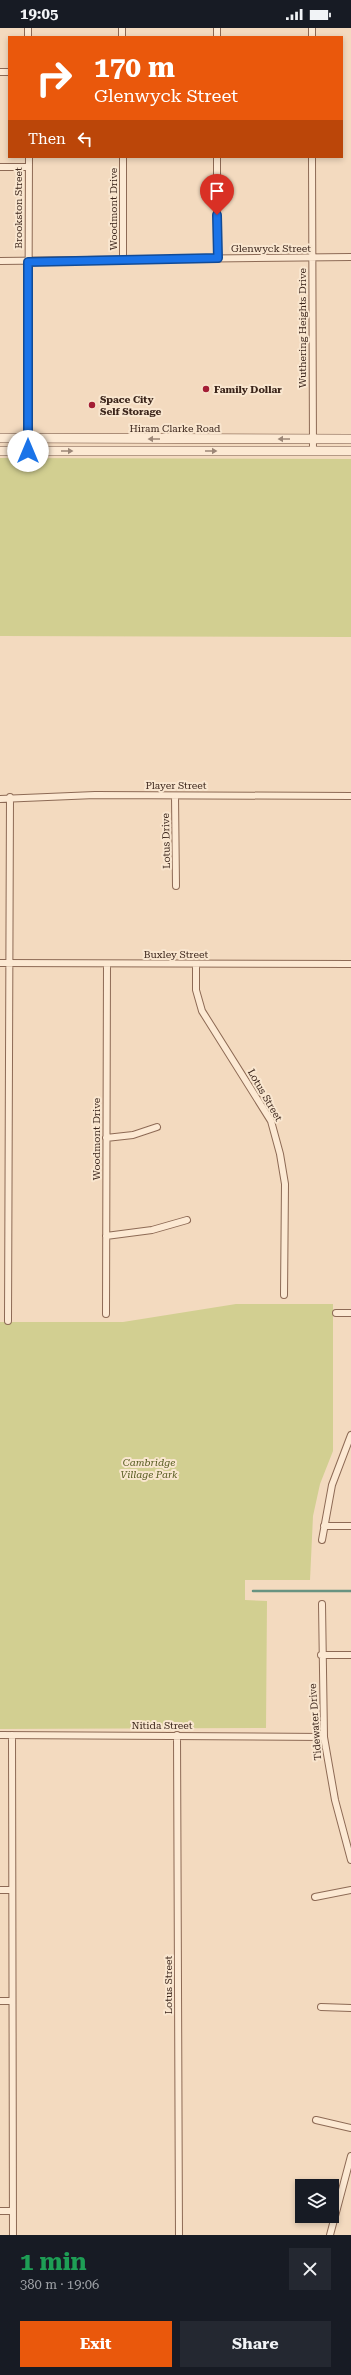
<!DOCTYPE html>
<html lang="en">
<head>
<meta charset="utf-8">
<style>
  :root { --surface:#171b24; --page:#242831; --text:#f1f3f6; --muted:#9ea1a6; --accent:#ea580c }
  body { margin:0; font-family:"Roboto Serif",serif; background:var(--page); color:var(--text); height:100vh; display:flex; flex-direction:column; font-size:15px; white-space:nowrap }
  * { box-sizing:border-box; margin:0 }
  p { font-size:13px; color:var(--muted) }
  .icon { flex:none; width:22px; height:22px; fill:none; stroke:currentColor; stroke-width:2; stroke-linecap:round; stroke-linejoin:round }
  .map { position:relative; height:2207px; overflow:hidden }
  .panel { display:flex; flex-direction:column; background:var(--surface); flex:1 }
  .panel>* { flex:none }
  .guide { position:absolute; left:8px; top:8px; width:335px; height:122px; border-radius:0px; box-shadow:0 2px 6px #0003; background:#ea580c; color:#fff; overflow:hidden }
  .controls { position:absolute; left:295px; top:2151px; display:grid; gap:8px }
  .controls a { display:grid; place-items:center; width:44px; height:44px; border-radius:0px; background:var(--surface); box-shadow:0 2px 6px #0003; font-size:20px }
  .pin { position:absolute; display:grid; place-items:center; width:34px; height:34px; color:#fff; margin:-41px -17px; border-radius:50% 50% 50% 0; rotate:-45deg; box-shadow:0 0 4px #0007 }
  .pin .icon { rotate:45deg }
  .me { position:absolute; width:44px; margin:-22px; rotate:0deg; stroke-linejoin:round; filter:drop-shadow(0 0 3px #0008) }
  .turn { display:flex; align-items:center; gap:14px; height:84px; padding:0 20px; font-size:18px }
  .turn .icon { width:52px; height:52px; stroke-width:2.5 }
  .turn b { display:block; font-size:28px; line-height:34px }
  .then { display:flex; align-items:center; height:38px; padding:0 20px; background:#0003; gap:8px; font-size:15px }
  .round { display:grid; place-items:center; flex:none; width:42px; height:42px; border-radius:0px; background:var(--page) }
  .head { display:flex; align-items:center; justify-content:space-between; height:68px; padding:0 20px }
  h1 { font-size:24px; font-weight:700; line-height:30px; color:#1e9e55 }
  .primary-button { display:flex; gap:8px; margin-top:auto; padding:8px 20px }
  .primary-button a { flex:1; height:46px; border-radius:0px; background:var(--accent); color:#fff; font-size:16px; font-weight:700; line-height:46px; text-align:center }
  .primary-button a+a { background:var(--page); color:var(--text) }
  .status { display:flex; justify-content:space-between; align-items:center; height:28px; padding:0 20px; background:var(--surface); direction:ltr }
  .status svg { height:11px; fill:currentColor }
  .map>svg:first-child { display:block }
  .green { fill:#d2cf91 }
  .lines { fill:none; stroke-linecap:round; stroke-linejoin:round }
  .stream { stroke:#689381; stroke-width:2.5 }
  .street-casing { stroke:#8d6a55; stroke-width:8 }
  .secondary-casing { stroke:#6f4b38; stroke-width:10 }
  .street { stroke:#fce9d3; stroke-width:6 }
  .secondary { stroke:#fce9d3; stroke-width:9 }
  .oneway { fill:#9c8777 }
  .route-casing { stroke:#114b97; stroke-width:10 }
  .route { stroke:#1a73e8; stroke-width:7 }
  .poi-dot { fill:#a31e35; stroke:#f9e6cf; stroke-width:1.5 }
  .labels { text-anchor:middle; dominant-baseline:central; stroke-width:4; stroke-linejoin:round; paint-order:stroke }
  .street-label { font-size:10px; fill:#3b251b; stroke:#f9e6cf }
  .poi-label { font-size:10px; font-weight:bold; fill:#3b251b; stroke:#f9e6cf; text-anchor:start }
  .park-label { font-size:10px; font-style:italic; fill:#555a1f; stroke:#f9e6cf }
</style>
</head>
<body>
<div class="status"><b>19:05</b><svg viewBox="0 0 49 12"><path d="M0 12V9h3v3zM5 12V6h3v6zM10 12V3h3v9zM15 12V0h3v12zM26 1h20v11H26zM47 4h2v5h-2z"/></svg></div>
<div class="map">
<svg width="351" height="2207" viewBox="0 0 351 2207">
  <rect width="100%" height="100%" fill="#f3dabf"/>
  <path class="green" d="M 0,430 L 351,431 L 351,609 L 0,608 Z
    M 236,1276 L 333,1276 L 333,1423 L 320,1456 L 313,1488 L 310,1552 L 245,1552 L 245,1572 L 267,1573 L 266,1700 L 0,1701 L 0,1294 L 123,1294 Z"/>
  <g class="lines">
    <path class="stream" d="M 253,1563 L 351,1563"/>
    <g class="street-casing">
      <path id="street" d="M 28,0 L 28,9
        M 122,0 L 122,9
        M 217,0 L 217,9
        M 312,0 L 312,9
        M 0,44 L 9,44
        M 123,129 L 123,232
        M 217,129 L 217,231
        M 312,129 L 313,423
        M 0,139 L 29,139
        M 0,233 L 351,229
        M 28,423 L 29,129
        M 175,768 L 176,858
        M 0,771 L 95,767 L 351,768
        M 0,935 L 351,936
        M 196,936 L 196,962 L 202,983 L 271,1093 L 280,1126 L 285,1156 L 284,1267
        M 106,1110 L 133,1107 L 157,1099
        M 106,1208 L 152,1202 L 187,1192
        M 336,1285 L 351,1285
        M 106,1286 L 107,936
        M 8,1293 L 10,769
        M 324,1498 L 351,1498
        M 322,1512 L 332,1457 L 351,1407
        M 322,1576 L 324,1709 L 335,1772 L 351,1832
        M 321,1627 L 351,1627
        M 0,1707 L 324,1709
        M 12,1707 L 13,2207
        M 177,1707 L 179,2207
        M 0,1862 L 12,1862
        M 315,1869 L 351,1862
        M 0,1973 L 12,1973
        M 321,1979 L 351,1980
        M 316,2092 L 351,2100
        M 0,2183 L 13,2183
        M 330,2207 L 351,2128"/>
    </g>
    <g class="secondary-casing">
      <path id="secondary" d="M 0,410 L 351,411
        M 0,423 L 351,423"/>
    </g>
    <use href="#street" class="street"/>
    <use href="#secondary" class="secondary"/>
  </g>
  <defs><path id="oneway-solid" d="M-6-.8H1V-3.2L6.5 0L1 3.2V.8H-6Z"/></defs>
  <g class="oneway">
    <use href="#oneway-solid" transform="translate(154 411) rotate(180)"/>
    <use href="#oneway-solid" transform="translate(284 411) rotate(180)"/>
    <use href="#oneway-solid" transform="translate(67 423)"/>
    <use href="#oneway-solid" transform="translate(211 423)"/>
  </g>
  <g class="lines">
    <g class="route-casing">
      <path id="route" d="M 28,423 L 28,234 L 218,230 L 217,187"/>
    </g>
    <use href="#route" class="route"/>
  </g>
  <g class="poi-dot">
    <circle cx="206" cy="361" r="4"/>
    <circle cx="92" cy="377" r="4"/>
  </g>
  <g class="labels">
    <g class="street-label">
      <text transform="translate(18 180) rotate(-90)">Brookston Street</text>
      <text transform="translate(113 181) rotate(-90)">Woodmont Drive</text>
      <text x="271" y="220">Glenwyck Street</text>
      <text transform="translate(302 300) rotate(-90)">Wuthering Heights Drive</text>
      <text x="175" y="400">Hiram Clarke Road</text>
      <text x="176" y="757">Player Street</text>
      <text transform="translate(166 813) rotate(-91)">Lotus Drive</text>
      <text x="176" y="926">Buxley Street</text>
      <text transform="translate(265 1067) rotate(60)">Lotus Street</text>
      <text transform="translate(96 1111) rotate(-90)">Woodmont Drive</text>
      <text transform="translate(315 1694) rotate(-94)">Tidewater Drive</text>
      <text x="162" y="1697">Nitida Street</text>
      <text transform="translate(168 1957) rotate(-90)">Lotus Street</text>
    </g>
    <g class="poi-label">
      <text x="214" y="361">Family Dollar</text>
      <text x="100" y="371">Space City<tspan x="100" dy="12">Self Storage</tspan></text>
    </g>
    <g class="park-label">
      <text x="149" y="1434">Cambridge<tspan x="149" dy="12">Village Park</tspan></text>
    </g>
  </g>
</svg>
<div class="controls">
<a><svg class="icon" aria-label="layers" viewBox="0 0 24 24"><path d="M12 4l9 5-9 5-9-5zM3 14l9 5 9-5"/></svg></a>
</div>
<div class="pin" style="left:217px;top:187px;background:#d93025"><svg class="icon" aria-label="arrive" viewBox="0 0 24 24"><path d="M6 21V4h12l-3 4 3 4H6"/></svg></div>
<svg class="me" style="left:28px;top:423px" viewBox="-20 -20 40 40"><circle r="19" fill="#fff"/><path d="M0-13L10 11 0 6-10 11z" fill="#1a73e8"/></svg>
<div class="guide">
<div class="turn"><svg class="icon" aria-label="right" viewBox="0 0 24 24"><path d="M7 20v-9h11M14 6l5 5-5 5"/></svg><div><b>170 m</b>Glenwyck Street</div></div>
<div class="then">Then<svg class="icon" aria-label="left" viewBox="0 0 24 24"><path d="M17 20v-9H6M10 6l-5 5 5 5"/></svg></div>
</div>
</div>
<section class="panel">
<div class="head"><div><h1>1 min</h1><p>380 m · 19:06</p></div><a class="round"><svg class="icon" aria-label="close" viewBox="0 0 24 24"><path d="M6 6l12 12M18 6L6 18"/></svg></a></div>
<div class="primary-button"><a>Exit</a><a>Share</a></div>
</section>
</body>
</html>
